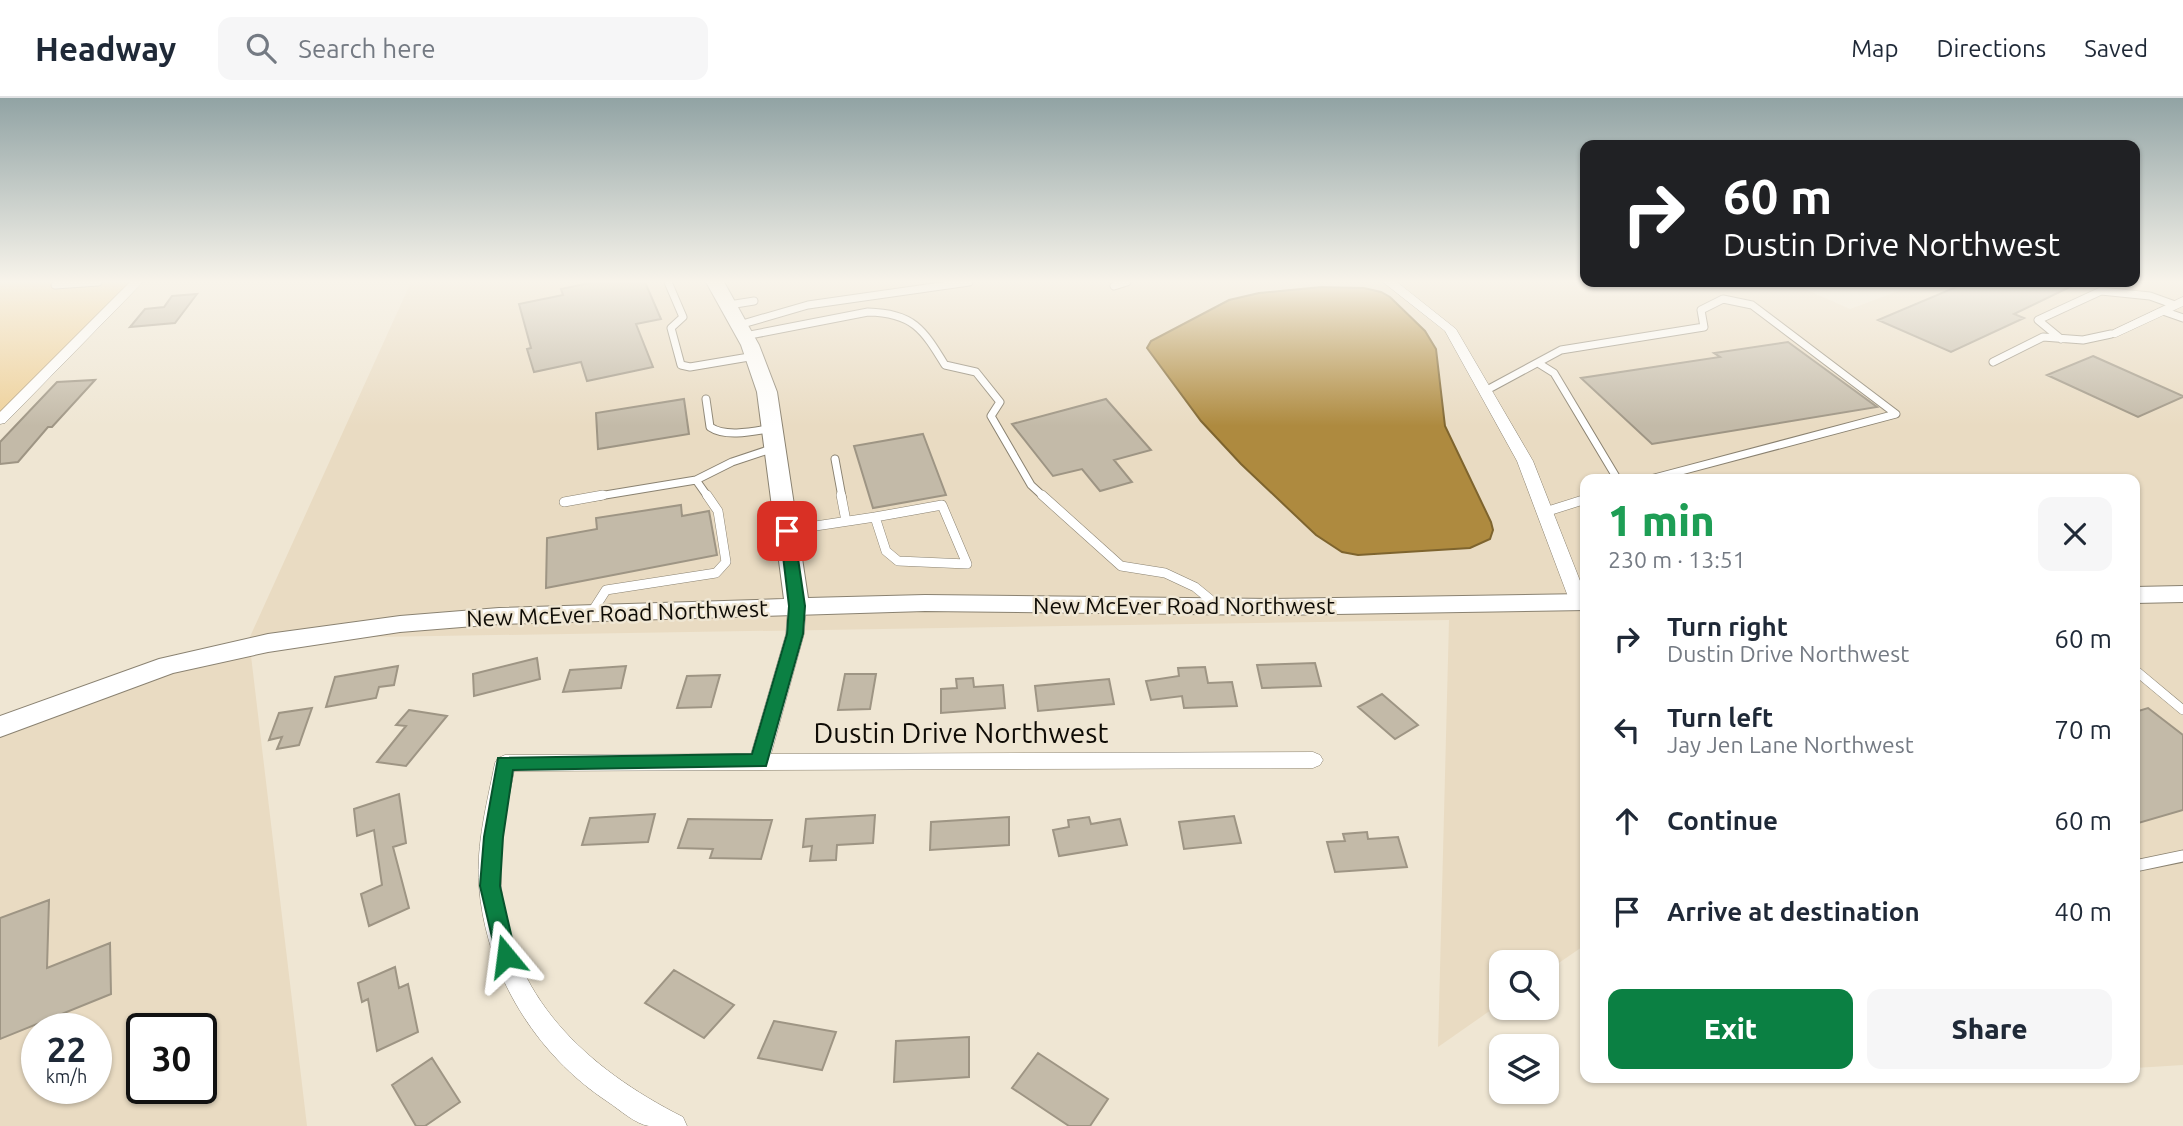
<!DOCTYPE html>
<html lang="en">
<head>
<meta charset="utf-8">
<style>
  :root { --surface:#fff; --page:#f6f6f7; --text:#1f2937; --muted:#747a83; --line:#e0e1e3; --accent:#0b8043 }
  body { margin:0; font-family:Ubuntu,sans-serif; background:var(--page); color:var(--text); height:100vh; display:flex; flex-direction:column; font-size:26px; white-space:nowrap }
  * { box-sizing:border-box; margin:0 }
  p { font-size:23px; color:var(--muted) }
  .icon { flex:none; width:38px; height:38px; fill:none; stroke:currentColor; stroke-width:2; stroke-linecap:round; stroke-linejoin:round }
  .map { position:relative; flex:1; overflow:hidden }
  .side { position:absolute; left:1580px; top:376px; width:560px; height:609px; display:flex; flex-direction:column; background:var(--surface); border-radius:14px; box-shadow:0 2px 5px #0004 }
  .side>* { flex:none }
  .hud { position:absolute; left:1580px; top:42px; width:560px; height:147px; border-radius:14px; box-shadow:0 2px 5px #0004; background:#202124; color:#fff; overflow:hidden }
  .buttons { position:absolute; left:1489px; top:852px; display:grid; gap:14px }
  .buttons a { display:grid; place-items:center; width:70px; height:70px; border-radius:14px; background:var(--surface); box-shadow:0 2px 5px #0004; font-size:35px }
  .speed { position:absolute; left:21px; top:915px; display:flex; gap:14px; font-size:35px; font-weight:700; text-align:center }
  .speed>* { display:grid; place-content:center; width:91px; height:91px; border-radius:50%; background:var(--surface); box-shadow:0 2px 5px #0004; line-height:1 }
  .speed small { font-size:18px; font-weight:400 }
  .speed .limit { border:4px solid #111; border-radius:10px; background:#fff; color:#111 }
  .pin { position:absolute; display:grid; place-items:center; width:60px; height:60px; color:#fff; margin:-30px; border-radius:14px; box-shadow:0 4px 10px #0006 }
  .me { position:absolute; width:77px; margin:-38px; rotate:344deg; stroke-linejoin:round; filter:drop-shadow(0 0 5px #0008) }
  .turn { display:flex; align-items:center; gap:24px; height:147px; padding:0 28px; font-size:32px }
  .turn .icon { width:91px; height:91px; stroke-width:2.5 }
  .turn b { display:block; font-size:49px; line-height:60px }
  .round { display:grid; place-items:center; flex:none; width:74px; height:74px; border-radius:14px; background:var(--page) }
  .overview { display:flex; align-items:center; justify-content:space-between; height:119px; padding:0 28px }
  h1 { font-size:42px; font-weight:800; line-height:52px; color:#1e9e55 }
  .action { display:flex; gap:14px; margin-top:auto; padding:14px 28px }
  .action a { flex:1; height:80px; border-radius:14px; background:var(--accent); color:#fff; font-size:28px; font-weight:800; line-height:80px; text-align:center }
  .action a+a { background:var(--page); color:var(--text) }
  ul { padding:0; list-style:none }
  li { display:flex; align-items:center; gap:21px; height:91px; padding:0 28px }
  li div { flex:1 }
  li b { display:block; font-size:26px }
  li em { font-style:normal }
  header { display:flex; align-items:center; gap:42px; box-sizing:border-box; height:98px; padding:0 35px; background:var(--surface); border-bottom:2px solid var(--line) }
  header strong { font-size:33px }
  nav { display:flex; gap:38px; margin-inline-start:auto; font-size:24px }
  .search { width:490px; height:63px; background:var(--page); display:flex; align-items:center; gap:18px; box-sizing:border-box; padding:0 24px; border-radius:14px; color:var(--muted); font-size:26px }
  .map>svg:first-child { display:block }
  .built { fill:#e9dbc2; fill-rule:evenodd }
  .green { fill:#eed098 }
  .water { fill:#ae8a3f; stroke:#7e642e; stroke-width:2 }
  .building { fill:#c3baa8; stroke:#9e9584; stroke-width:2 }
  .lines { fill:none; stroke-linecap:round; stroke-linejoin:round }
  .lane-far2-casing { stroke:#8a8271; stroke-width:9 }
  .lane-far1-casing { stroke:#8a8271; stroke-width:10 }
  .lane-casing { stroke:#8a8271; stroke-width:13 }
  .street-casing { stroke:#8a8271; stroke-width:1 }
  .secondary-casing { stroke:#8a8271; stroke-width:2 }
  .lane-far2 { stroke:#fff; stroke-width:7 }
  .lane-far1 { stroke:#fff; stroke-width:9 }
  .lane { stroke:#fff; stroke-width:11 }
  .street { fill:#fff; fill-rule:evenodd }
  .secondary { fill:#fff; fill-rule:evenodd }
  .route { fill:#0b8043; stroke:#07532c; stroke-width:2 }
  .labels { text-anchor:middle; dominant-baseline:central; stroke-width:5; stroke-linejoin:round; paint-order:stroke }
  .street-label { font-size:23px; fill:#0f0c06; stroke:#efe6d3 }
  .near-street-label { font-size:28px; fill:#0f0c06; stroke:#efe6d3 }
</style>
</head>
<body>
<header>
<strong>Headway</strong>
<div class="search"><svg class="icon" aria-label="search" viewBox="0 0 24 24"><circle cx="10" cy="10" r="6"/><path d="M15 15l6 6"/></svg>Search here</div>
<nav><a>Map</a><a>Directions</a><a>Saved</a></nav>
</header>
<div class="map">
<svg width="2183" height="1028" viewBox="0 0 2183 1028">
  <rect width="100%" height="100%" fill="#efe6d3"/>
  <path class="built" d="M 411,184 L 1789,184 L 1850,211 L 1923,184 L 2183,184 L 2183,967 L 2135,970 L 2135,382 L 1586,382 L 1585,847 L 1547,873 L 1547,864 L 1502,864 L 1501,905 L 1438,949 L 1449,522 L 249,541 L 307,1028 L 0,1028 L 0,628 L 249,541 ZM 37,931 L 96,931 L 96,990 L 37,990 ZM 142,931 L 201,931 L 201,990 L 142,990 Z"/>
  <path class="green" d="M 0,184 L 131,184 L 0,315 Z"/>
  <path class="water" d="M 1321,189 L 1364,190 L 1381,194 L 1390,199 L 1425,233 L 1436,251 L 1445,328 L 1491,424 L 1493,432 L 1490,441 L 1470,450 L 1358,457 L 1342,454 L 1316,437 L 1241,366 L 1201,323 L 1147,250 L 1151,243 L 1229,202 L 1259,195 Z"/>
  <path class="building" d="M 594,184 L 645,184 L 661,221 L 636,226 L 653,269 L 587,283 L 581,264 L 534,274 L 527,251 L 531,250 L 519,206 L 563,197 L 561,191 Z
    M 1968,184 L 2080,184 L 2014,216 L 2024,220 L 1951,254 L 1878,222 Z
    M 197,196 L 175,225 L 130,229 L 145,211 L 164,209 L 172,198 Z
    M 1788,244 L 1877,309 L 1652,346 L 1581,280 L 1720,259 L 1714,255 Z
    M 2093,258 L 2183,298 L 2183,299 L 2138,319 L 2047,277 Z
    M 95,282 L 52,329 L 48,329 L 18,364 L 0,366 L 0,344 L 57,284 Z
    M 684,301 L 689,336 L 598,351 L 596,315 Z
    M 1106,301 L 1151,352 L 1114,362 L 1132,384 L 1100,393 L 1082,371 L 1053,378 L 1012,326 Z
    M 923,336 L 946,397 L 873,410 L 854,348 Z
    M 681,407 L 682,418 L 709,413 L 717,457 L 546,490 L 547,440 L 597,431 L 596,420 Z
    M 537,560 L 540,581 L 474,598 L 473,576 Z
    M 1315,565 L 1321,588 L 1262,590 L 1257,567 Z
    M 398,568 L 394,587 L 379,589 L 376,600 L 326,609 L 335,579 Z
    M 626,568 L 621,590 L 563,594 L 570,572 Z
    M 1205,569 L 1208,585 L 1232,584 L 1237,608 L 1184,610 L 1182,598 L 1151,602 L 1146,583 L 1179,578 L 1178,570 Z
    M 845,576 L 876,576 L 870,611 L 838,612 Z
    M 720,577 L 711,609 L 677,610 L 687,578 Z
    M 973,580 L 974,589 L 1003,587 L 1005,610 L 941,615 L 941,591 L 957,590 L 956,581 Z
    M 1109,581 L 1114,606 L 1038,613 L 1035,588 Z
    M 1382,596 L 1418,627 L 1395,641 L 1358,609 Z
    M 312,610 L 299,647 L 277,651 L 282,639 L 269,642 L 279,615 Z
    M 2148,610 L 2183,637 L 2183,712 L 2135,726 L 2135,614 Z
    M 409,612 L 447,618 L 406,668 L 377,664 L 406,628 L 396,627 Z
    M 399,696 L 406,745 L 393,749 L 409,810 L 369,828 L 361,796 L 382,787 L 374,732 L 357,738 L 354,711 Z
    M 655,716 L 648,744 L 582,747 L 590,720 Z
    M 875,717 L 873,745 L 837,747 L 836,762 L 810,763 L 812,748 L 803,749 L 806,721 Z
    M 1234,718 L 1241,745 L 1184,751 L 1179,724 Z
    M 1009,719 L 1009,747 L 930,752 L 931,724 Z
    M 1089,719 L 1091,726 L 1120,721 L 1127,747 L 1059,758 L 1053,732 L 1069,729 L 1068,722 Z
    M 688,721 L 772,722 L 761,761 L 710,760 L 713,751 L 678,750 Z
    M 1367,734 L 1368,741 L 1398,739 L 1407,769 L 1335,774 L 1327,744 L 1345,743 L 1343,736 Z
    M 49,802 L 47,870 L 110,845 L 111,896 L 0,941 L 0,820 Z
    M 395,869 L 399,890 L 408,886 L 418,934 L 377,953 L 368,901 L 362,904 L 358,885 Z
    M 674,872 L 734,907 L 704,940 L 645,905 Z
    M 774,923 L 836,934 L 822,972 L 758,960 Z
    M 969,939 L 969,979 L 894,984 L 896,943 Z
    M 1038,955 L 1108,1001 L 1090,1028 L 1069,1028 L 1012,990 Z
    M 432,960 L 460,1004 L 425,1028 L 416,1028 L 392,987 Z"/>
  <g class="lines">
    <g class="lane-far2-casing">
      <path id="lane-far2" d="M 668,184 L 683,219 L 671,230 L 681,267 L 690,269 L 755,258
        M 55,187 L 98,184
        M 1114,188 L 1127,184
        M 729,207 L 754,203
        M 2163,213 L 2183,220
        M 739,227 L 808,207 L 969,184
        M 745,238 L 868,214 C 913,215 923,231 945,267 L 976,274 L 1000,304 L 991,318 L 1031,387 L 1044,399
        M 2061,241 L 2038,222 L 2101,193 L 2150,198 L 2175,207
        M 1993,264 L 2043,239 L 2083,242 L 2111,236
        M 1538,265 L 1554,275 L 1618,382
        M 1485,293 L 1561,252 L 1704,229 L 1701,212 L 1723,201 L 1752,207 L 1896,316 L 1647,382
        M 706,301 L 710,329 C 726,340 755,333 773,330
        M 835,361 L 842,399
        M 696,382 L 708,399
        M 593,399 L 696,382 L 732,364 L 774,350"/>
    </g>
    <g class="lane-far1-casing">
      <path id="lane-far1" d="M 841,397 L 846,423
        M 1042,397 L 1121,468 L 1165,475 L 1195,489 L 1217,507
        M 564,404 L 603,397
        M 942,407 L 967,466 L 898,463 L 886,453 L 875,419 Z
        M 1545,414 L 1586,401
        M 789,432 L 875,419
        M 592,514 L 606,492 L 716,475 L 726,464 L 718,413 L 707,397
        M 2135,572 L 2183,612"/>
    </g>
    <g class="lane-casing">
      <path id="lane" d="M 2135,768 L 2183,758"/>
    </g>
    <g class="street-casing">
      <path id="street" d="M 130,184 L 143,184 L 5,325 L 0,326 L 0,314 Z
        M 1383,184 L 1397,184 L 1456,231 L 1533,363 L 1586,498 L 1585,508 L 1573,508 L 1570,504 L 1517,363 L 1445,233 Z
        M 2183,199 L 2183,208 L 2116,239 L 2106,239 L 2105,236 Z
        M 797,502 L 806,508 L 804,536 L 771,656 L 1313,654 L 1320,657 L 1323,662 L 1320,667 L 1313,670 L 514,673 C 507,709 499,746 501,783 C 506,898 588,971 683,1019 L 687,1028 C 675,1028 661,1028 649,1028 C 635,1026 620,1012 608,1004 C 535,956 485,874 479,787 C 476,746 487,705 495,665 L 498,660 L 505,657 L 751,656 L 786,536 L 788,508 Z"/>
    </g>
    <g class="secondary-casing">
      <path id="secondary" d="M 706,184 L 724,184 L 759,247 L 777,294 L 808,500 L 925,497 L 1272,501 L 1586,496 L 1586,512 L 1272,517 L 925,513 L 499,526 L 400,534 L 268,554 L 173,575 L 0,639 L 0,618 L 159,561 L 268,536 L 400,518 L 499,510 L 784,501 L 757,294 L 741,247 Z
        M 2183,488 L 2183,504 L 2135,505 L 2135,489 Z"/>
    </g>
    <use href="#lane-far2" class="lane-far2"/>
    <use href="#lane-far1" class="lane-far1"/>
    <use href="#lane" class="lane"/>
    <use href="#street" class="street"/>
    <use href="#secondary" class="secondary"/>
  </g>
  <linearGradient id="sky" x2="0" y2="1"><stop stop-color="#91a3a4"/><stop offset="0.56" stop-color="#f8f4eb"/><stop offset="1" stop-color="#f8f4eb" stop-opacity="0"/></linearGradient>
  <rect width="2183" height="328" fill="url(#sky)"/>
  <path class="route" d="M 787,428 L 794,433 L 805,508 L 803,536 L 766,668 L 513,672 L 503,739 L 500,788 L 516,858 L 513,865 L 506,868 L 498,865 L 480,788 L 484,739 L 498,660 L 752,656 L 787,536 L 789,508 L 780,433 Z"/>
  <g class="labels">
    <g class="street-label">
      <text x="1184" y="507">New McEver Road Northwest</text>
      <text transform="translate(617 515) rotate(-2)">New McEver Road Northwest</text>
    </g>
    <g class="near-street-label">
      <text x="961" y="634">Dustin Drive Northwest</text>
    </g>
  </g>
</svg>
<div class="buttons">
<a><svg class="icon" aria-label="search" viewBox="0 0 24 24"><circle cx="10" cy="10" r="6"/><path d="M15 15l6 6"/></svg></a>
<a><svg class="icon" aria-label="layers" viewBox="0 0 24 24"><path d="M12 4l9 5-9 5-9-5zM3 14l9 5 9-5"/></svg></a>
</div>
<div class="speed"><div>22<small>km/h</small></div><div class="limit">30</div></div>
<div class="pin" style="left:787px;top:433px;background:#d93025"><svg class="icon" aria-label="arrive" viewBox="0 0 24 24"><path d="M6 21V4h12l-3 4 3 4H6"/></svg></div>
<svg class="me" style="left:506px;top:858px" viewBox="-20 -20 40 40"><path d="M0-17L14 15 0 8-14 15z" fill="#0b8043" stroke="#fff" stroke-width="4"/></svg>
<div class="hud">
<div class="turn"><svg class="icon" aria-label="right" viewBox="0 0 24 24"><path d="M7 20v-9h11M14 6l5 5-5 5"/></svg><div><b>60 m</b>Dustin Drive Northwest</div></div>
</div>
<section class="side">
<div class="overview"><div><h1>1 min</h1><p>230 m · 13:51</p></div><a class="round"><svg class="icon" aria-label="close" viewBox="0 0 24 24"><path d="M6 6l12 12M18 6L6 18"/></svg></a></div>
<ul>
<li><svg class="icon" aria-label="right" viewBox="0 0 24 24"><path d="M7 20v-9h11M14 6l5 5-5 5"/></svg><div><b>Turn right</b><p>Dustin Drive Northwest</p></div><em>60 m</em></li>
<li><svg class="icon" aria-label="left" viewBox="0 0 24 24"><path d="M17 20v-9H6M10 6l-5 5 5 5"/></svg><div><b>Turn left</b><p>Jay Jen Lane Northwest</p></div><em>70 m</em></li>
<li><svg class="icon" aria-label="ahead" viewBox="0 0 24 24"><path d="M12 20V5M6 11l6-6 6 6"/></svg><div><b>Continue</b></div><em>60 m</em></li>
<li><svg class="icon" aria-label="arrive" viewBox="0 0 24 24"><path d="M6 21V4h12l-3 4 3 4H6"/></svg><div><b>Arrive at destination</b></div><em>40 m</em></li>
</ul>
<div class="action"><a>Exit</a><a>Share</a></div>
</section>
</div>
</body>
</html>
